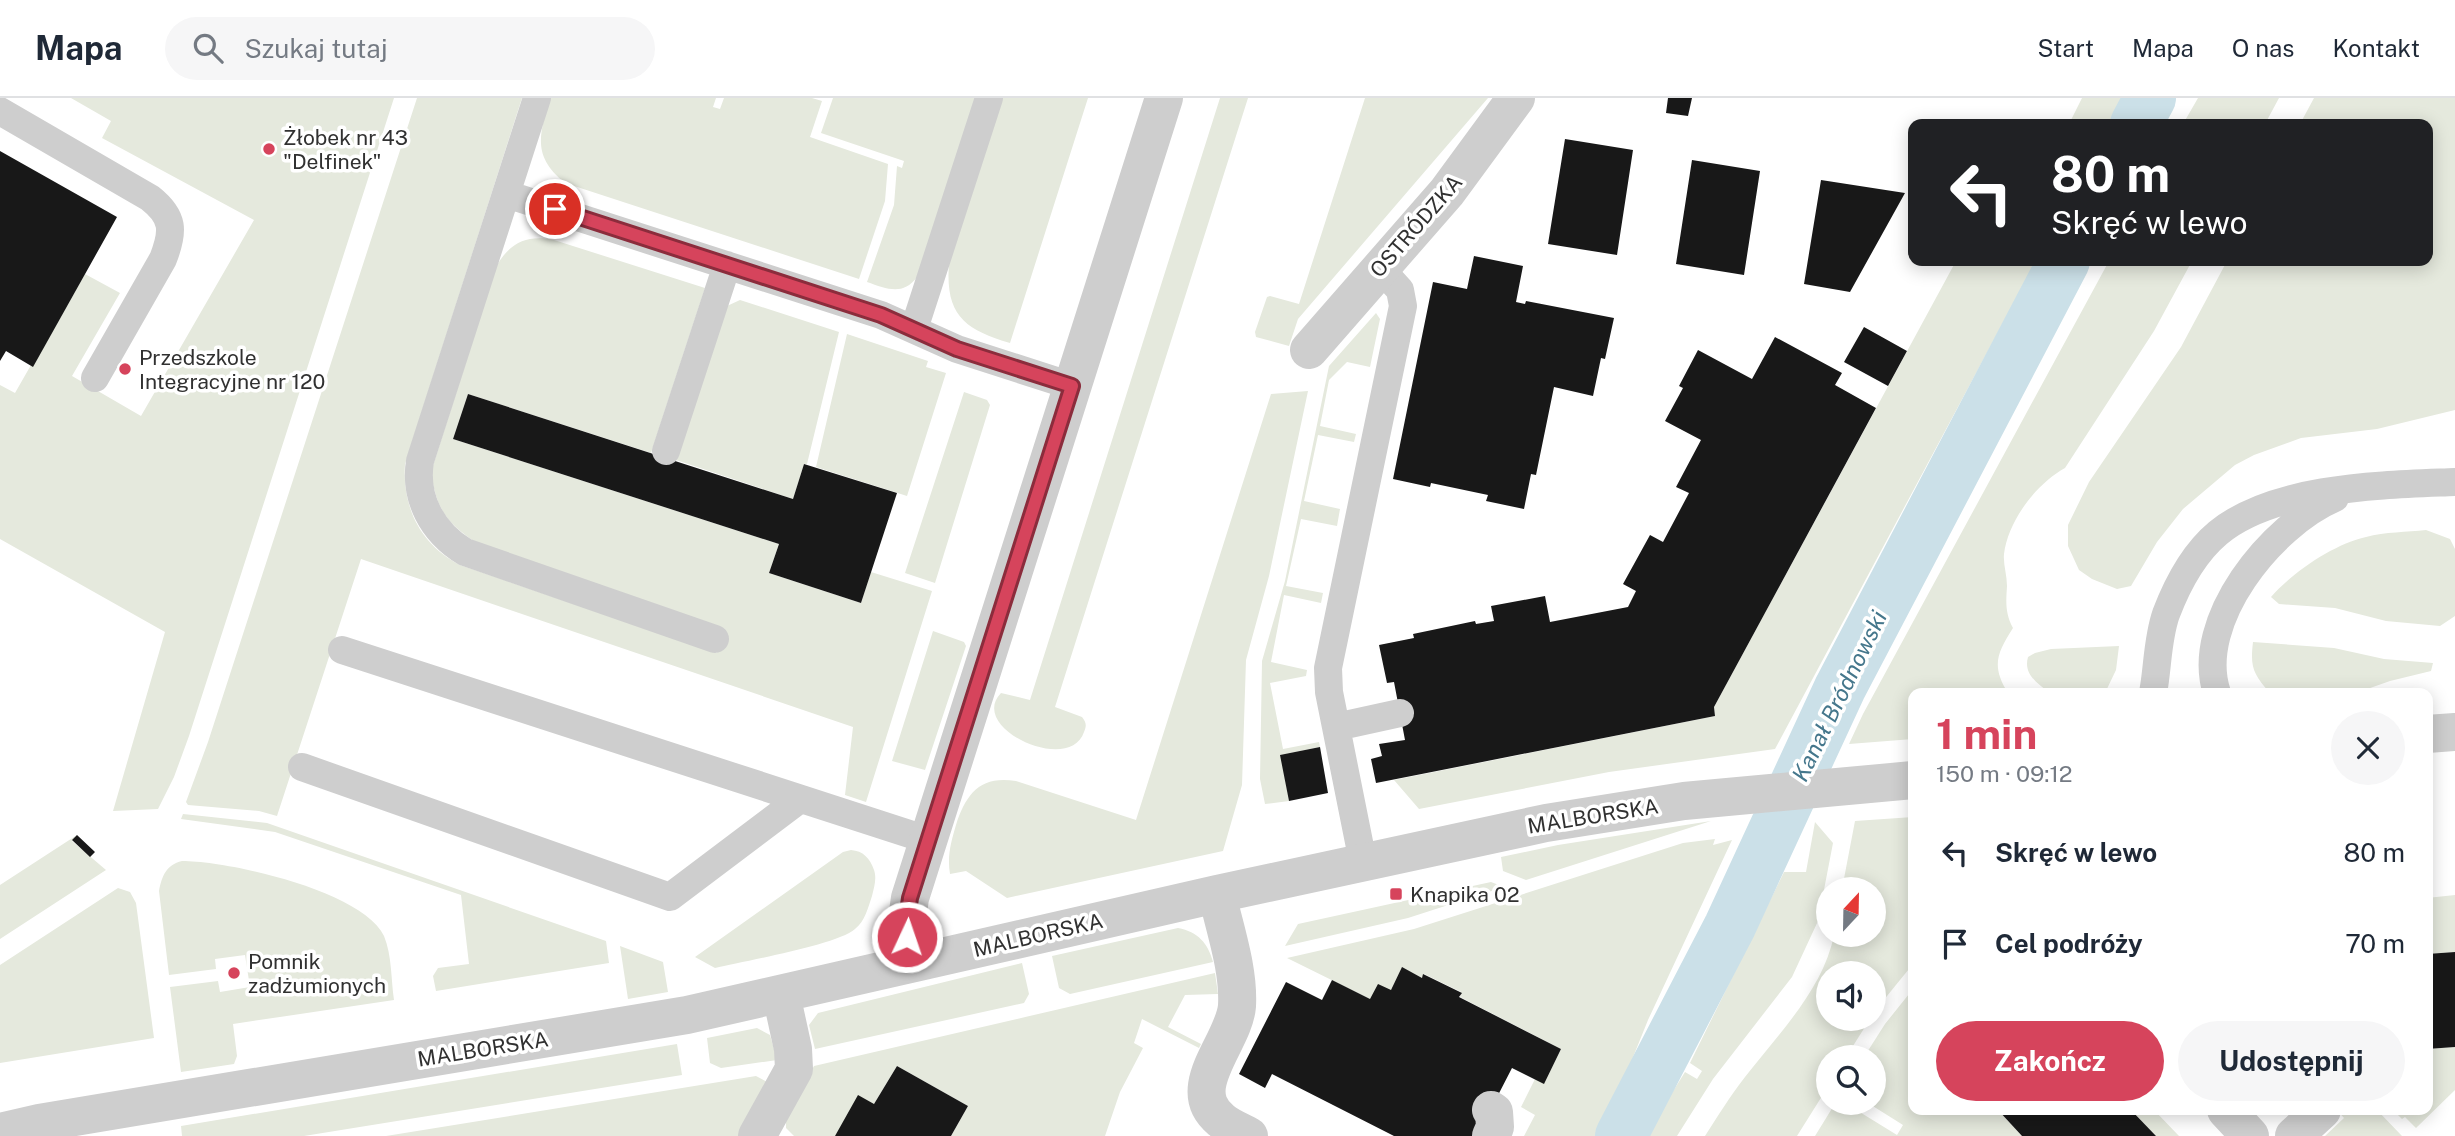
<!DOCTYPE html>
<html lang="pl">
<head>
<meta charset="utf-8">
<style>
  :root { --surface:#fff; --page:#f6f6f7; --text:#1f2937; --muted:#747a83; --line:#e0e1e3; --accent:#d6445c }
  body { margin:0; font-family:"Public Sans",sans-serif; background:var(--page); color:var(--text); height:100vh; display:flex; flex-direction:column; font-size:26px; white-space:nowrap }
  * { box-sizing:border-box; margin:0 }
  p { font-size:23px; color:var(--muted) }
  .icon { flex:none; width:38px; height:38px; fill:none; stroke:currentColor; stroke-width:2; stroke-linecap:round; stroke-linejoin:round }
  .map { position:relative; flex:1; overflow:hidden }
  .sheet { position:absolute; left:1908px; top:590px; width:525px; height:427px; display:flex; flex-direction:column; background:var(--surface); border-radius:14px; box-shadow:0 4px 18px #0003 }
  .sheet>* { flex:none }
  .guide { position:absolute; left:1908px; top:21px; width:525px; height:147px; border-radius:14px; box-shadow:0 4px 18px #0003; background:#202124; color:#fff; overflow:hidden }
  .needle { width:46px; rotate:22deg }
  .tools { position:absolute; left:1816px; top:779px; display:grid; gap:14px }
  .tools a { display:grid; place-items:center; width:70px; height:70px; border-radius:50%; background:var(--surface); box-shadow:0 4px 18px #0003; font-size:35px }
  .pin { position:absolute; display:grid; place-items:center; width:60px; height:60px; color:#fff; margin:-30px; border:4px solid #fff; border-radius:50%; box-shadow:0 2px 7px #0007 }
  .me { position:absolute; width:77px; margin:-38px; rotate:3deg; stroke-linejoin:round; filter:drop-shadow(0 0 5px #0008) }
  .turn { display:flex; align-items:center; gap:24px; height:147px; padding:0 28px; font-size:32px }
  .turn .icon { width:91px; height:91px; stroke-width:2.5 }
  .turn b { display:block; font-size:49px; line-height:60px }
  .round { display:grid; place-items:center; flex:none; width:74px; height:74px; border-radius:37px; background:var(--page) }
  .headline { display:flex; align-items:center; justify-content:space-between; height:119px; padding:0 28px }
  h1 { font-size:42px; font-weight:700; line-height:52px; color:var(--accent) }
  .cta { display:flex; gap:14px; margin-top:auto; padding:14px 28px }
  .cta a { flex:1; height:80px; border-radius:42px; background:var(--accent); color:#fff; font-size:28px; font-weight:700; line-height:80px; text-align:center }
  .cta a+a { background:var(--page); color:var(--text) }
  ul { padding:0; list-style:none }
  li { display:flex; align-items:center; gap:21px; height:91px; padding:0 28px }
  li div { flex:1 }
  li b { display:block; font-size:26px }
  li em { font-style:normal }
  header { display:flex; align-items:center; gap:42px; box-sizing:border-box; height:98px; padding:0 35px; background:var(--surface); border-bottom:2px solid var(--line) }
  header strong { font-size:33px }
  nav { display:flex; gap:38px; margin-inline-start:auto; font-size:24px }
  .search { width:490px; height:63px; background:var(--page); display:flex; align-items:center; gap:18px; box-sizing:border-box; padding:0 24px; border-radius:38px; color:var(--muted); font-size:26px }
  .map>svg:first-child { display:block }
  .green { fill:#e5e9dd }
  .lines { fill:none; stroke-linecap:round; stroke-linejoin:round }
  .canal { stroke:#cbe0e8; stroke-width:52 }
  .building { fill:#181818 }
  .lane { stroke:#cecece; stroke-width:28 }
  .street { stroke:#cecece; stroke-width:38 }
  .route-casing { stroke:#8b2c3c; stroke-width:18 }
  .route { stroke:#d6445c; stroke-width:12 }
  .poi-dot { fill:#d6445c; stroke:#fff; stroke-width:2.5 }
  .labels { text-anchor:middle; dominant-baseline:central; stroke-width:7; stroke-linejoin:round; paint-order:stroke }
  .poi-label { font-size:21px; fill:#313131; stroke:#fff; text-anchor:start }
  .street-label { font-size:21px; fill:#313131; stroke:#fff }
  .water-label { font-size:23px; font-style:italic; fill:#45778c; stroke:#fff }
</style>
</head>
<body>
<header>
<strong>Mapa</strong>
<div class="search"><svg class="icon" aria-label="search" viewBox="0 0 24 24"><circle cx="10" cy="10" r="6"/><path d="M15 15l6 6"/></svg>Szukaj tutaj</div>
<nav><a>Start</a><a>Mapa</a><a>O nas</a><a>Kontakt</a></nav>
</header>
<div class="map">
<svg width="2455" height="1038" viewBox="0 0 2455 1038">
  <rect width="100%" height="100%" fill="#fff"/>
  <path class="green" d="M 71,0 L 394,0 L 189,638 L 174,679 L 158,711 L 113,713 L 165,534 L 0,441 L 0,287 L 15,295 L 31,267 L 33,268 L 85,176 L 120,195 L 72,278 L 141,318 L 254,122 L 102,40 L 111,23 Z
    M 417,0 L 522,0 L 405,366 C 402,410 421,447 460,467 L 717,555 L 725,531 L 478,446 C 446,424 437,413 431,374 L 496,169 C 509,145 527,136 554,142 L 705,190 L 651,355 L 468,296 L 453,341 L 779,446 L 769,475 L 861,505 L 871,474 L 932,493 L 866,704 L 845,697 L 853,629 L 361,461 L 277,718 L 259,713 L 188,707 L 186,704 L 208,644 Z
    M 550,0 L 716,0 L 713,9 L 720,11 L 724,0 L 812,0 L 822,3 L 810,39 L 888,66 L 885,103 L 859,181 L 565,85 C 531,57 540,36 550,0 Z
    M 833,0 L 976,0 L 917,179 C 903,198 887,191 867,184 L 894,107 L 897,68 L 902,70 L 904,63 L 821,35 Z
    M 1001,0 L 1088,0 L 1010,245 C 964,231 945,217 949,165 Z
    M 1220,0 L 1248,0 L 1055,609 L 1082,619 C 1086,624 1087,627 1084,634 C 1070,677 967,630 1001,595 L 1030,602 Z
    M 1365,0 L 1488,0 L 1298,221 L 1289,248 L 1256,239 L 1255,234 L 1267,199 L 1270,198 L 1299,206 Z
    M 2082,0 L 2124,0 L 2110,26 L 2069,26 Z
    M 2198,0 L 2279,0 L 2265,26 L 2183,26 Z
    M 2314,0 L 2455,0 L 2455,312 L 2377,331 L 2301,340 L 2254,357 L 2235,367 L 2183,411 L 2157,444 L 2131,488 L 2117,491 L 2092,481 L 2079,472 L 2068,448 L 2068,427 L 2089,384 L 2181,249 L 2227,163 L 2427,163 L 2427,26 L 2300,26 Z
    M 1956,163 L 2036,163 L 1775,651 L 1609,674 L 1419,711 L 1394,682 L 1715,618 L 1714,609 Z
    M 2109,163 L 2192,163 L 2154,233 L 2065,370 C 2036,386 2008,423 2004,456 C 2003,466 2007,477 2007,488 C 2006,504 2005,515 2013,530 C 1997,555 1991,568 2008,595 L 1913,595 L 1913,641 L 1849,646 L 1863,616 Z
    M 740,202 L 839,234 L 807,366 L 804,366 L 793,401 L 676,362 L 727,208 Z
    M 1376,215 L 1380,221 L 1370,269 L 1347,264 L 1329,282 L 1320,328 L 1356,336 L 1354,344 L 1318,337 L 1304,403 L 1340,411 L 1337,428 L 1301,421 L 1286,488 L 1323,495 L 1321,505 L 1284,497 L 1271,564 L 1307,572 L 1306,578 L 1270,585 L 1283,651 L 1319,644 L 1320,649 L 1281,657 L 1289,703 L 1265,706 L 1260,681 L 1262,563 L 1285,483 L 1329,268 Z
    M 847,236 L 928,263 L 926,269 L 946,275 L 907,398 L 816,369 Z
    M 1308,293 L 1269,478 L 1246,562 L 1242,687 L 1223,753 L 1007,800 L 966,773 L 950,776 C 947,758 951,744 956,727 C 966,696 980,677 1016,683 L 1136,722 L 1271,296 Z
    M 964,294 L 987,302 L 990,307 L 935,485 L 905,475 Z
    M 2426,432 L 2450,441 L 2455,451 L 2455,518 L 2440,528 L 2386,523 L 2335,510 L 2279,506 L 2271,499 C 2293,474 2334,446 2366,439 C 2385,434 2407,434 2426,432 Z
    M 933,533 L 964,544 L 966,548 L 925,672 L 892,663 Z
    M 2253,544 L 2334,550 L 2384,561 L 2433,565 L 2431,573 L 2390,583 L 2356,595 L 2270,595 C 2253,576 2250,569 2253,544 Z
    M 2119,548 L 2116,572 L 2105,595 L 2049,595 C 2038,585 2023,577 2028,559 L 2035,555 L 2051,551 Z
    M 183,716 L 267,725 L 606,843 L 609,865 L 436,893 L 433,878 L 438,870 L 469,866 L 461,797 L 275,734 L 181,721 Z
    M 1913,719 L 1913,866 L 1874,914 L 1874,875 L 1829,875 L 1829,920 L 1870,921 L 1846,959 L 1829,959 L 1829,987 L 1797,1038 L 1705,1038 C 1718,1018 1730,998 1745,979 C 1778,936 1823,892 1834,837 L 1874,836 L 1874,791 L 1842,791 L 1855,723 Z
    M 1711,723 L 1526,782 L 1503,773 L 1501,759 L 1558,747 Z
    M 1815,724 L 1833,745 L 1818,823 L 1792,879 L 1713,981 L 1677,1038 L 1645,1038 L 1685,974 L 1697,981 L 1702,973 L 1690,965 L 1784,774 L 1806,774 Z
    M 77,737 L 72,743 L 106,772 L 0,841 L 0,787 Z
    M 1715,741 L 1713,747 L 1732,742 L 1648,922 L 1623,984 L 1596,1038 L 1524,1038 L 1535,1017 L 1521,1009 L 1535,981 L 1544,985 L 1561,951 L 1460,899 L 1461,894 L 1424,876 L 1422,880 L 1402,870 L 1391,892 L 1370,901 L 1287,860 L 1414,831 L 1683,745 Z
    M 851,752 C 863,753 870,760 874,772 C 877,781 874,789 872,798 C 868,810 865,823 855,831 C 837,847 744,863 715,870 L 695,859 L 843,754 Z
    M 182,763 C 229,763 363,793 384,838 C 392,857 391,882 394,902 L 233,926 L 237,958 L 234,966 L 181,974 L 170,889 L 218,883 L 220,894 L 250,889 L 245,857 L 215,861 L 216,871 L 169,877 L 159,793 C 162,778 166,767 182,763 Z
    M 1491,784 L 1504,789 L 1408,820 L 1285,848 L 1298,826 Z
    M 118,790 L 130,794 L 136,805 L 154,940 L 0,965 L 0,867 Z
    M 2455,797 L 2455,854 L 2427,856 L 2427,800 Z
    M 1178,830 C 1198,834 1208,845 1213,864 L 1070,896 L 1059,890 L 1052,858 Z
    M 620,848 L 663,864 L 668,894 L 628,901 Z
    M 1022,865 L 1029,896 L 1024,905 L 815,951 L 809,927 L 818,915 Z
    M 1215,875 L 1218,896 L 1185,897 L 1168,929 L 1201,946 L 1199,950 L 1142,921 L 1134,945 L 1143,950 L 1120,994 L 1105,1038 L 951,1038 L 968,1008 L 897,968 L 874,1006 L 835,1038 L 794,1038 L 786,1030 L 786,1019 L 814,968 Z
    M 1913,891 L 1913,1012 L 1998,1012 L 2022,1038 L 1815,1038 L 1836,1004 L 1845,1005 L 1897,1037 L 1903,1027 L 1868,1005 L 1874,1004 L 1874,959 L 1864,959 L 1885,926 Z
    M 757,930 L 770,937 L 777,962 L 721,970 L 710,965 L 707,940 Z
    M 677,946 L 682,977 L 304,1038 L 182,1038 L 181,1028 Z
    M 2455,949 L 2455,992 L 2416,1030 L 2405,1019 L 2402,1021 L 2393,1012 L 2427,1012 L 2427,951 Z
    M 756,978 L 771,986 L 741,1038 L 386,1038 Z
    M 2131,1012 L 2154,1012 L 2179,1038 L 2156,1038 Z
    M 2337,1012 L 2377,1012 L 2402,1038 L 2325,1038 L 2344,1020 Z"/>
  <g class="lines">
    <path class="canal" d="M 2136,26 L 2150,0
      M 1621,1038 L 1730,828 L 1840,590 L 2064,163"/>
  </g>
  <path class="building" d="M 1668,0 L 1692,0 L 1688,18 L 1666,15 Z
    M 1565,41 L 1633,52 L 1617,157 L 1548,146 Z
    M 0,53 L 117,119 L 33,269 L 6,253 L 0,263 Z
    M 1692,62 L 1760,73 L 1744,177 L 1676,166 Z
    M 1821,82 L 1905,95 L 1850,194 L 1804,186 Z
    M 1474,158 L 1523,168 L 1516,204 L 1525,206 L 1526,203 L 1614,220 L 1605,261 L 1601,260 L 1593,298 L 1554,289 L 1536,377 L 1531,376 L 1524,411 L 1486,403 L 1488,397 L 1431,385 L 1430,389 L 1393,381 L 1433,184 L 1467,191 Z
    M 1864,229 L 1907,253 L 1888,288 L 1844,264 Z
    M 1775,239 L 1842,275 L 1835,287 L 1876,310 L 1714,609 L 1715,618 L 1376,685 L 1371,661 L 1382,658 L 1379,646 L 1405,642 L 1394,584 L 1387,585 L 1379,547 L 1414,540 L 1413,536 L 1475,523 L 1476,526 L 1494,523 L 1491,508 L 1545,498 L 1550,524 L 1628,509 L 1636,493 L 1623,486 L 1650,437 L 1663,444 L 1689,395 L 1676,389 L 1701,342 L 1665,323 L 1683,290 L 1679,288 L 1698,252 L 1752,281 Z
    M 468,296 L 793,401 L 804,366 L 897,395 L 861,505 L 769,475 L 779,446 L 453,341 Z
    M 1320,649 L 1328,695 L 1289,703 L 1280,657 Z
    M 77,737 L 95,754 L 90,759 L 72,742 Z
    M 2455,854 L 2455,949 L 2427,951 L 2427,856 Z
    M 1402,869 L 1422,880 L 1423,876 L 1462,895 L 1459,899 L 1561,951 L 1544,986 L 1512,970 L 1477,1038 L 1394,1038 L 1272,976 L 1265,990 L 1239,976 L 1286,884 L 1322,902 L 1332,882 L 1370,901 L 1378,886 L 1391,892 Z
    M 897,968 L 968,1008 L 951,1038 L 835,1038 L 858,997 L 874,1006 Z
    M 1998,1012 L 2131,1012 L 2156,1038 L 2022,1038 Z"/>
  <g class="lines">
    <path class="lane" d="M 537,0 L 506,96 L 881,217 L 957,251 L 1072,288
      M 0,13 L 150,100 C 174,119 174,133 163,161 L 95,280
      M 506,96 L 420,363 C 414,400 432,434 465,454 L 715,541
      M 914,231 L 989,0
      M 666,353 L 727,167
      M 342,552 L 928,742
      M 2153,595 C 2158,569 2157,542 2166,516 C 2177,487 2194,455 2218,435 C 2275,388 2384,387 2455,384
      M 2217,595 C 2193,523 2272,427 2335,400
      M 1336,629 L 1400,615
      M 302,669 L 670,799 L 800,701
      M 1363,764 L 1329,594 L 1328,570 L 1403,208 L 1400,192 L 1380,170"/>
    <path class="street" d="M 1309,252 L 1447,94 L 1516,0
      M 2427,636 L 2455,634
      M 1217,796 C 1225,832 1239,871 1237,908 C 1234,945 1182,990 1221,1022 C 1229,1029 1240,1033 1249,1038
      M 913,865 L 906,828 L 910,800 L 1164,0
      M 2226,1012 L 2250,1038
      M 0,1034 L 39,1025 L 687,917 L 1217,796 L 1546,725 L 1684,703 L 1913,682
      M 757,1038 L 794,971 L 793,951 L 781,896
      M 1491,1038 L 1495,1029 L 1494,1014 L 1491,1012
      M 2294,1038 L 2322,1012"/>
  </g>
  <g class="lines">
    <g class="route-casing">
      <path id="route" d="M 555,111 L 881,217 L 957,251 L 1072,288 L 910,800 L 906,828 L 907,839"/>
    </g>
    <use href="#route" class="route"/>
  </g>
  <g class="poi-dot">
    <circle cx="269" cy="51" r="7"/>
    <circle cx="125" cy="271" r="7"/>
    <rect x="1389" y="789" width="14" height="14" rx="3.5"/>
    <circle cx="234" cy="875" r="7"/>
  </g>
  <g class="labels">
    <g class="poi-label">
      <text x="283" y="39">Żłobek nr 43<tspan x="283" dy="24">"Delfinek"</tspan></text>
      <text x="139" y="259">Przedszkole<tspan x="139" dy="24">Integracyjne nr 120</tspan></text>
      <text x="1410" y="796">Knapika 02</text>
      <text x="248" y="863">Pomnik<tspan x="248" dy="24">zadżumionych</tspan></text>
    </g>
    <g class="street-label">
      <text transform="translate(1416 128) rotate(-49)">OSTRÓDZKA</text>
      <text transform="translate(1593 718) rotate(-9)">MALBORSKA</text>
      <text transform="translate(1038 837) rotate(-13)">MALBORSKA</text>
      <text transform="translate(483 951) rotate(-9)">MALBORSKA</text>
    </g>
    <g class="water-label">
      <text transform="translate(1839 598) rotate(-64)">Kanał Bródnowski</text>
    </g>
  </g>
</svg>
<div class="tools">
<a><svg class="needle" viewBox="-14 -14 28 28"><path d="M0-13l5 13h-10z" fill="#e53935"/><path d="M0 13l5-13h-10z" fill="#747a83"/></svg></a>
<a><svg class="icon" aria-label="sound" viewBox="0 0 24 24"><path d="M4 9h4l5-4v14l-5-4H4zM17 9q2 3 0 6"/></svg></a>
<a><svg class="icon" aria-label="search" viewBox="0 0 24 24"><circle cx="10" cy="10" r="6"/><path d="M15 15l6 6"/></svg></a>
</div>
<div class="pin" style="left:555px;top:111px;background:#d93025"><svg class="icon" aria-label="arrive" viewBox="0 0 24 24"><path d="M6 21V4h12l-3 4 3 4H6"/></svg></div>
<svg class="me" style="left:907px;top:839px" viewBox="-20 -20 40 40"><circle r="17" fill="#d6445c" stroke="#fff" stroke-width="3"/><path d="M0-11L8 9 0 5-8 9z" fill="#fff"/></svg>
<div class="guide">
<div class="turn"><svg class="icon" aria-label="left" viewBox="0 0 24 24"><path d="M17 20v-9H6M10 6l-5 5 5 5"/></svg><div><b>80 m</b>Skręć w lewo</div></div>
</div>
<section class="sheet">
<div class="headline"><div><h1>1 min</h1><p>150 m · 09:12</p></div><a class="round"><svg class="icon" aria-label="close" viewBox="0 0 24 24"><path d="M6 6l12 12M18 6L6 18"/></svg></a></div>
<ul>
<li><svg class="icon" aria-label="left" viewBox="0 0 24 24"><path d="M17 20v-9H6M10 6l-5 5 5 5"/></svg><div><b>Skręć w lewo</b></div><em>80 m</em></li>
<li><svg class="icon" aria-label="arrive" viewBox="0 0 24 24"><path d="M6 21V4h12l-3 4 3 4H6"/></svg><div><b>Cel podróży</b></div><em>70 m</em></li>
</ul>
<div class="cta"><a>Zakończ</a><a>Udostępnij</a></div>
</section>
</div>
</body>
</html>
